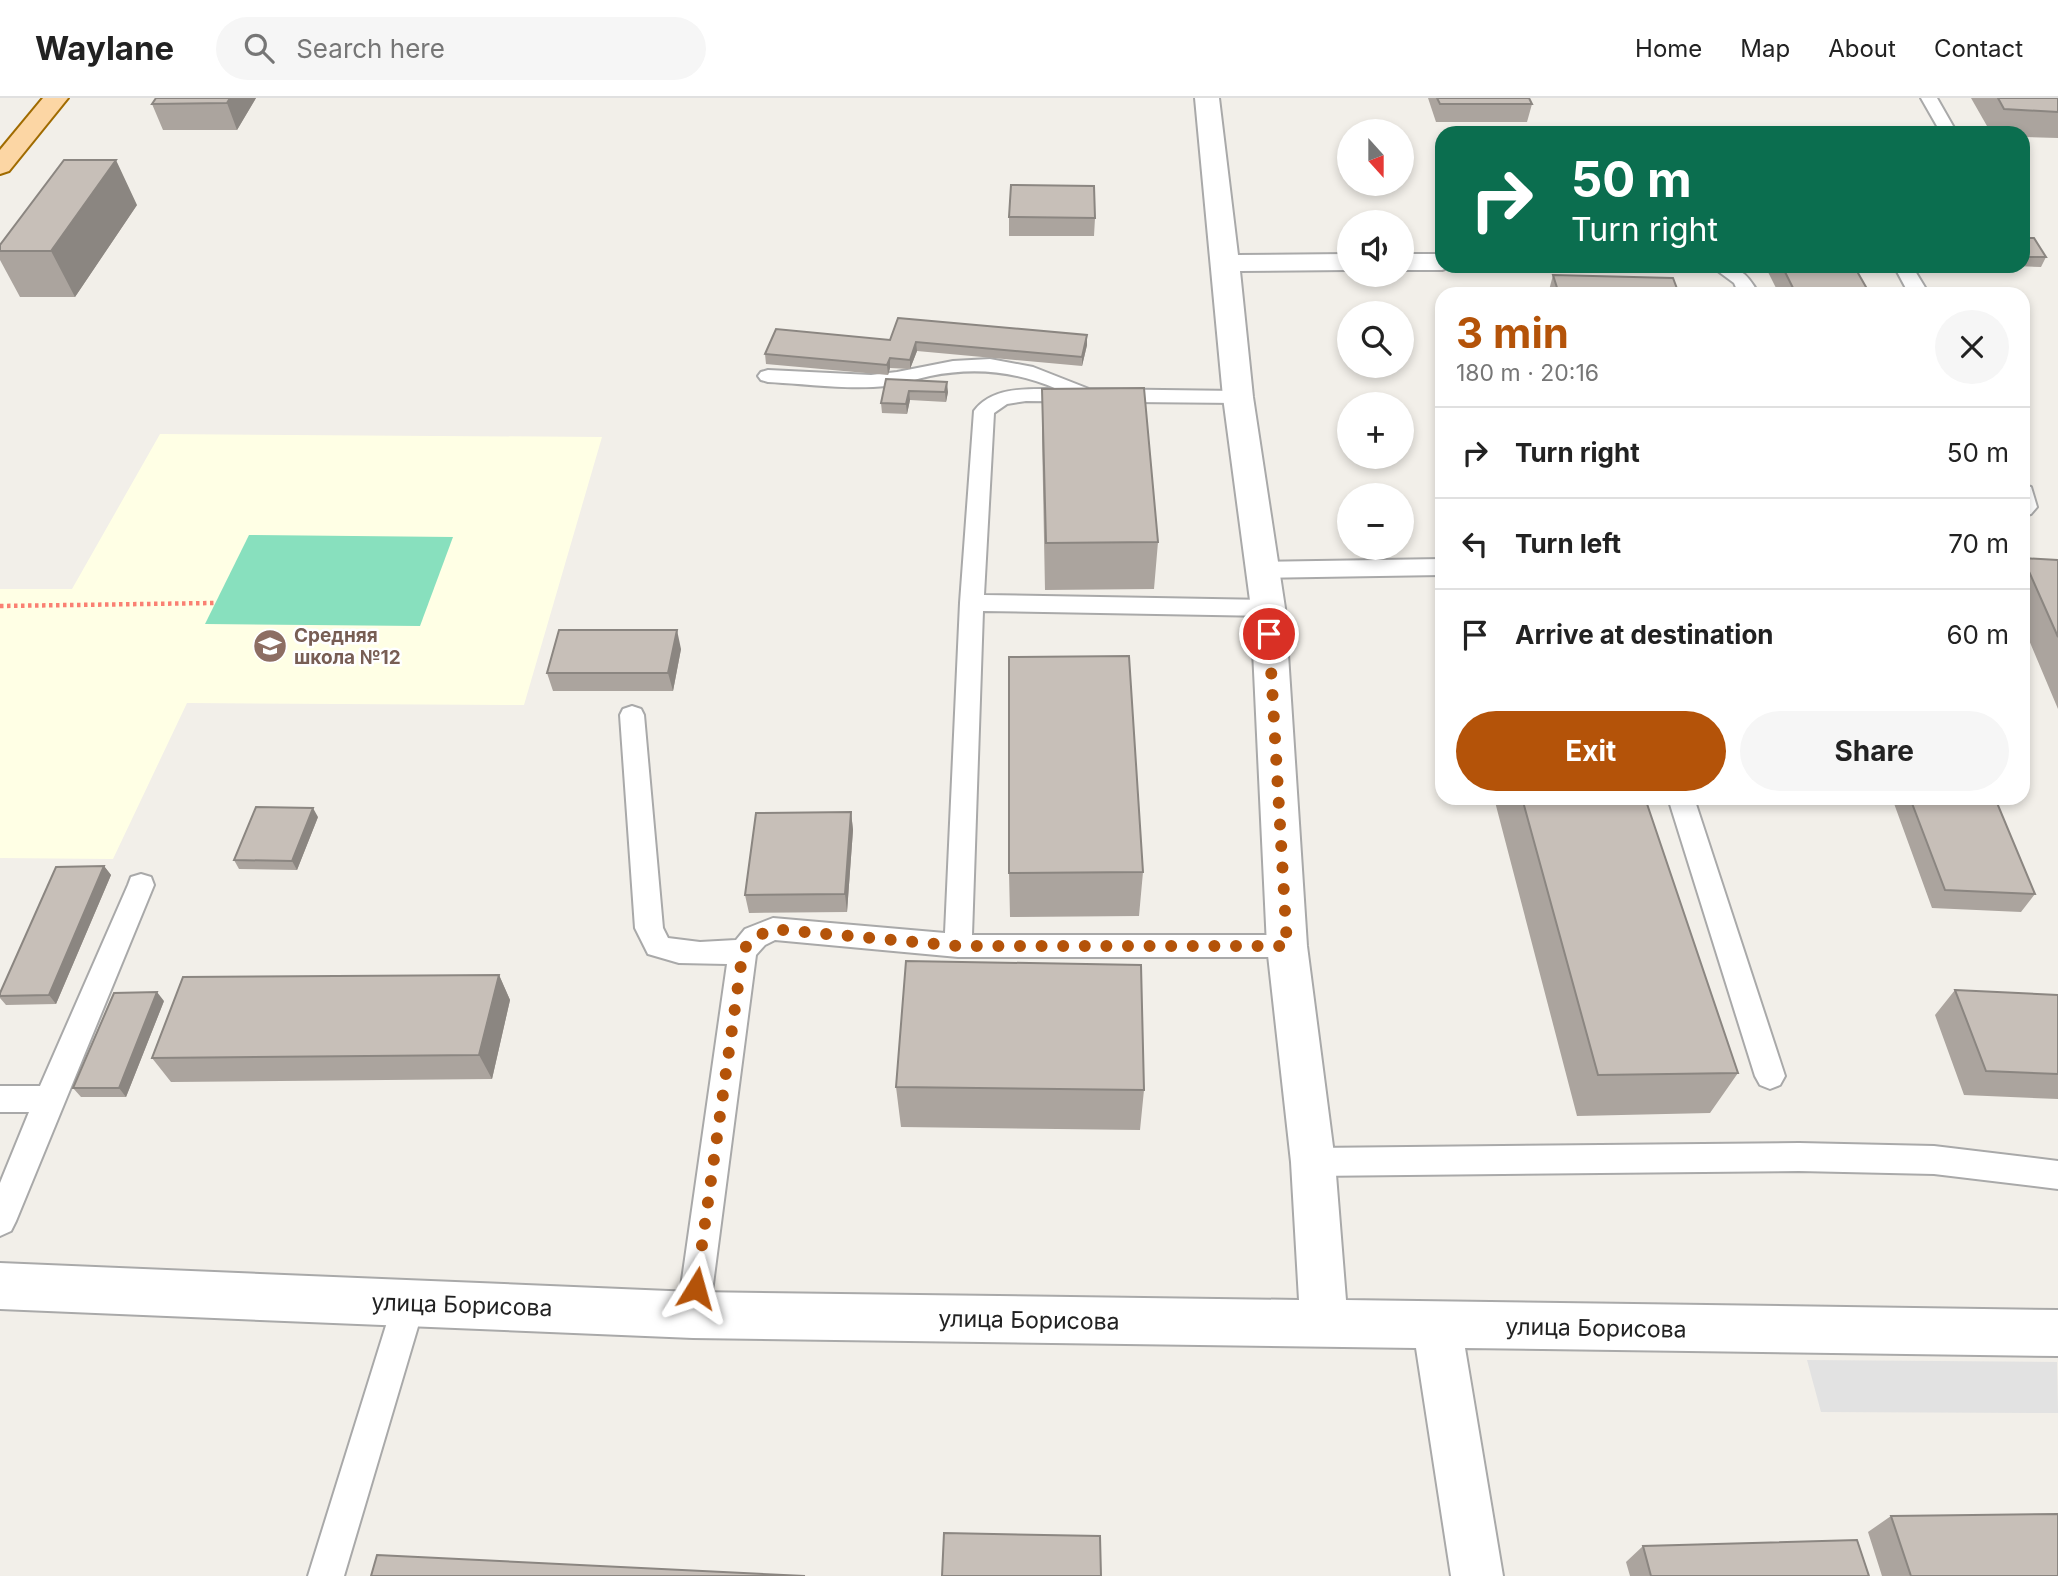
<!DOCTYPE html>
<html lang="en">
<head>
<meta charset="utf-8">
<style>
  :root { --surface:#fff; --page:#f6f6f6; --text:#222; --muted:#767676; --line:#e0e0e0; --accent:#b45309 }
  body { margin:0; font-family:Inter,sans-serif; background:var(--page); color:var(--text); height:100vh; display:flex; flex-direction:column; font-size:26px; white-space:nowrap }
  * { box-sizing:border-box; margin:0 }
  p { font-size:23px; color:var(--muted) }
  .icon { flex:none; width:38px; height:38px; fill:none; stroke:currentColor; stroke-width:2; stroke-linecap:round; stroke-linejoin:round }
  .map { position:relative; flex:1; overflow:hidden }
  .side { position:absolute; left:1435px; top:189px; width:595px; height:518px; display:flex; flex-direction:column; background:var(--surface); border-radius:21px; box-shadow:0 4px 10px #0003 }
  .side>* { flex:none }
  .hud { position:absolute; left:1435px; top:28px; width:595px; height:147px; border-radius:21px; box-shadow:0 4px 10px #0003; background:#0b6e4f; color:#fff; overflow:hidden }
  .needle { width:46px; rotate:159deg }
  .controls { position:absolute; left:1337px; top:21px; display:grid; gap:14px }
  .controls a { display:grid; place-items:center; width:77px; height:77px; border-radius:50%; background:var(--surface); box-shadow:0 4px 10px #0003; font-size:35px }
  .pin { position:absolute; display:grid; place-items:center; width:60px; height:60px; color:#fff; margin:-30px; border:4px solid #fff; border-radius:50%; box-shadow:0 2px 7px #0007 }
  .me { position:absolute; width:77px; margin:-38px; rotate:8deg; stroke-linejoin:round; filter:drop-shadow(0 0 5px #0008) }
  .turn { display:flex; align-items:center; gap:24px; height:147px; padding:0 21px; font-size:32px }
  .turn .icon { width:91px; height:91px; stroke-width:2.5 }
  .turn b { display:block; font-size:49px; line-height:60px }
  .round { display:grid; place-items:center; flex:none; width:74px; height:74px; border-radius:37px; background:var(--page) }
  .headline { display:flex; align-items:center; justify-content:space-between; height:119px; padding:0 21px }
  h1 { font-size:42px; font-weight:700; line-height:52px; color:var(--accent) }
  .action { display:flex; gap:14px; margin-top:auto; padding:14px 21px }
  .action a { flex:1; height:80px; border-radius:42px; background:var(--accent); color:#fff; font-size:28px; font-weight:700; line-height:80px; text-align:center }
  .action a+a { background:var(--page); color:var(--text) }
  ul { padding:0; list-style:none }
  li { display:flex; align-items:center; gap:21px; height:91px; padding:0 21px; border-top:2px solid var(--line) }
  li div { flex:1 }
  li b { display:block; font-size:26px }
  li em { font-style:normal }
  header { display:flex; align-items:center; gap:42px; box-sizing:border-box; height:98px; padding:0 35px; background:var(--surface); border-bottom:2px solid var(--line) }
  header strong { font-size:33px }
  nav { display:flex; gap:38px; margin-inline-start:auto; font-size:24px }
  .search { width:490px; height:63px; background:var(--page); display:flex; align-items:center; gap:18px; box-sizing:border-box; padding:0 24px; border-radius:38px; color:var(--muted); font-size:26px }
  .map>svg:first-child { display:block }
  .education { fill:#ffffe5 }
  .pitch { fill:#88e0be }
  .parking { fill:#e2e2e2 }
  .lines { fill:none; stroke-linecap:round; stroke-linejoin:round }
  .service-casing { stroke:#a9a9a9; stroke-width:4 }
  .minor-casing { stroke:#a9a9a9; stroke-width:4 }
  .primary-casing { stroke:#a06b00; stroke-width:4 }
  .path { stroke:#fa8072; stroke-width:4.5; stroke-dasharray:3.5 3.5; stroke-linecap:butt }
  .service { fill:#fff; fill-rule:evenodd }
  .minor { fill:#fff; fill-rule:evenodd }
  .primary { fill:#fcd6a4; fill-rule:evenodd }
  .wall { fill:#aba49e }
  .shaded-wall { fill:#8b8681 }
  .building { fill:#c7bfb8; stroke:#8b8681; stroke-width:2 }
  .route { stroke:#b45309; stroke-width:12; stroke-dasharray:0 21.6 }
  .labels { text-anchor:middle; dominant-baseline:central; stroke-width:5; stroke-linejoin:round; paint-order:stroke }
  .education-label { font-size:19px; font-weight:bold; fill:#785e54; stroke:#fff; text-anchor:start }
  .near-street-label { font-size:23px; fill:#222; stroke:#fff }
</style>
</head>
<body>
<header>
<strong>Waylane</strong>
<div class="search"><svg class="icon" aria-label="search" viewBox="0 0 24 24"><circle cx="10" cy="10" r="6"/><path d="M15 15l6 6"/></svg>Search here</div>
<nav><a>Home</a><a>Map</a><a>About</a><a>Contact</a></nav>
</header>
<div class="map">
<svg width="2058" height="1478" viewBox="0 0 2058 1478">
  <rect width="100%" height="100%" fill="#f2efe9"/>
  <path class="education" d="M 160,336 L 602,339 L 524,607 L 187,605 L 113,761 L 0,760 L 0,491 L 72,491 Z"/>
  <path class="pitch" d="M 249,437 L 453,439 L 420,528 L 205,526 Z"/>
  <path class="parking" d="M 1807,1262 L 2057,1264 L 2058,1315 L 1821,1314 Z"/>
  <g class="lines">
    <g class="service-casing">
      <path id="service" d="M 1921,0 L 1937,0 L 1957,35 L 1941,35 Z
        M 1711,168 C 1738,168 1745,172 1759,196 L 1739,196 L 1734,185 Z
        M 1894,168 L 1912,168 L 1929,196 L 1909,196 Z
        M 990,261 L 1033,269 L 1089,291 L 1238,293 L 1245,295 L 1248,299 L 1245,303 L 1238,305 L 1026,303 L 1007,306 L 994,315 L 984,497 L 1268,502 L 1276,504 L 1280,510 L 1276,516 L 1268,518 L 983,513 L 972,837 L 1287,837 L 1297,840 L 1301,848 L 1297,856 L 1287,859 L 958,859 L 775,842 L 765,847 L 756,857 L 709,1217 L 705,1228 L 693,1233 L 681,1228 L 677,1217 L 727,866 L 679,865 L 648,856 L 635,830 L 620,617 L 623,611 L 632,608 L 641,611 L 644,617 L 663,830 L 668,840 L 700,844 L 736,842 L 745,831 L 773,820 L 945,835 L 960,505 L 974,313 C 992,288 1030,291 1057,291 C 1016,273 974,269 930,278 C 916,281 902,286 887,288 C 848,292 808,286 768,284 L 761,282 L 758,278 L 761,274 L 768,272 L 871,277 L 897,274 L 953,263 Z
        M 2023,387 L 2031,389 L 2037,409 L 2031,416 L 2023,418 Z
        M 1442,461 L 1442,477 L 1261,480 L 1253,477 L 1250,472 L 1253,467 L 1261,464 Z
        M 1668,700 L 1694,700 L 1785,978 L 1780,987 L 1770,991 L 1760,987 L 1755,978 Z
        M 141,776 L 151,779 L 154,787 L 16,1123 L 11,1133 L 0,1138 L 0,1085 L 29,1014 L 0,1014 L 0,988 L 40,988 L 128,787 L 131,779 Z
        M 1799,1045 L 1934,1048 L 2058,1063 L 2058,1091 L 1934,1076 L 1799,1073 L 1313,1078 L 1302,1074 L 1298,1064 L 1302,1054 L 1313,1050 Z
        M 409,1189 L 420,1194 L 425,1205 L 344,1478 L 308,1478 L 393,1205 L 398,1194 Z"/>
    </g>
    <g class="minor-casing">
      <path id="minor" d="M 1195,0 L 1219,0 L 1238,157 L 1349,156 L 1349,172 L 1240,173 L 1253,299 L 1285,510 L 1307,848 L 1335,1064 L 1346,1202 L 2058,1212 L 2058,1258 L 1465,1250 L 1503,1478 L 1451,1478 L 1416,1250 L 693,1240 L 0,1211 L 0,1165 L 693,1194 L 1299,1202 L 1291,1064 L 1267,848 L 1251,510 L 1223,299 Z
        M 1402,156 L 1442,156 L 1442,168 L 1453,168 L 1442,172 L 1402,172 Z"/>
    </g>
    <g class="primary-casing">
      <path id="primary" d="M 43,0 L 68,0 L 9,73 L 0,76 L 0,52 Z"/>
    </g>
    <path class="path" d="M 0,508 L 215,505"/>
    <use href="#service" class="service"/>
    <use href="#minor" class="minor"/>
    <use href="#primary" class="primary"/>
  </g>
  <path class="wall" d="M 156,0 L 256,0 L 237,32 L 163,32 L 152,6 Z
    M 1428,0 L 1529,0 L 1532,6 L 1527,24 L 1436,24 Z
    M 1971,0 L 2058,0 L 2058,40 L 2023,39 L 2023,35 L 1991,35 Z
    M 137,107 L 75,199 L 20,199 L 0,162 L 0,147 Z
    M 1009,119 L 1095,120 L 1094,138 L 1009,138 Z
    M 2023,140 L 2046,159 L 2041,169 L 2015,168 L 2023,168 Z
    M 1765,168 L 1854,168 L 1870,196 L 1779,196 Z
    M 1553,177 L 1679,196 L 1548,196 Z
    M 890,242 L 1087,247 L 1082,268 L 917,253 L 910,271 L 890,270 L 888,277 L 766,266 L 765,256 Z
    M 886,281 L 948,294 L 946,304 L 910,302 L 907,316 L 882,315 L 881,305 Z
    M 1042,291 L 1158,444 L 1154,491 L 1045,492 L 1042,338 Z
    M 1442,299 L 1442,364 L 1436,325 Z
    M 2023,460 L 2058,462 L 2058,611 L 2023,528 Z
    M 681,551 L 673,593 L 553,593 L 547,575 Z
    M 1494,700 L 1645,700 L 1738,975 L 1710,1015 L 1577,1018 Z
    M 1892,700 L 1995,700 L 2035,796 L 2021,814 L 1932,810 Z
    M 851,714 L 853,732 L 847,814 L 749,815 L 745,797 Z
    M 318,719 L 297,772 L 239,771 L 234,762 Z
    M 104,768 L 111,777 L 56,906 L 6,907 L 0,900 L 0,895 Z
    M 1143,774 L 1139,818 L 1010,819 L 1009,775 Z
    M 499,877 L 510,902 L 492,981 L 171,984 L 152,960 Z
    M 1955,892 L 2058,897 L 2058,1001 L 1964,997 L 1935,917 Z
    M 164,903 L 126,999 L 81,999 L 73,990 Z
    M 896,989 L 1144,992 L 1140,1032 L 901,1029 Z
    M 1891,1418 L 2058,1478 L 1882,1478 L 1868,1434 Z
    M 1643,1448 L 1869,1478 L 1630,1478 L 1626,1464 Z"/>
  <path class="shaded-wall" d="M 230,0 L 256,0 L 237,32 L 227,5 Z
    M 116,62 L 137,107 L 75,199 L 51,153 Z
    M 1087,237 L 1087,247 L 1082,268 L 1082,259 Z
    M 916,244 L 917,253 L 910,271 L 910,262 Z
    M 890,260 L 890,270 L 888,277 L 887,267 Z
    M 947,284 L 948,294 L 946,304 L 945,294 Z
    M 909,293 L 910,302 L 907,316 L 906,306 Z
    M 677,532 L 681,551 L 673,593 L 668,575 Z
    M 313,710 L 318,719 L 297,772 L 292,763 Z
    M 851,714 L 853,732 L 847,814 L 845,796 Z
    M 104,768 L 111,777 L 56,906 L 49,897 Z
    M 499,877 L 510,902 L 492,981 L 479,957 Z
    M 157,894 L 164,903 L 126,999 L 119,990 Z"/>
  <path class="building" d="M 156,0 L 230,0 L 227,5 L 152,6 Z
    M 1437,0 L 1529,0 L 1532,6 L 1440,6 Z
    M 1998,0 L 2058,0 L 2058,14 L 2004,11 Z
    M 64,62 L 116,62 L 51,153 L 0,153 L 0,147 Z
    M 1011,87 L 1094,88 L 1095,120 L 1009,119 Z
    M 2023,140 L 2034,140 L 2046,159 L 2023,159 Z
    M 1782,168 L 1854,168 L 1870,196 L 1796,196 Z
    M 1553,177 L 1673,180 L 1679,196 L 1559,196 Z
    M 898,220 L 1087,237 L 1082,259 L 916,244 L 910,262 L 890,260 L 887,267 L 765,256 L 776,231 L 890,242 Z
    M 886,281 L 947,284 L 945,294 L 909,293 L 906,306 L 881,305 Z
    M 1144,290 L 1158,444 L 1046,445 L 1042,291 Z
    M 2023,460 L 2058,462 L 2058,539 Z
    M 559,532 L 677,532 L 668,575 L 547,575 Z
    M 1129,558 L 1143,774 L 1009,775 L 1009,559 Z
    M 1522,700 L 1645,700 L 1738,975 L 1598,977 Z
    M 1910,700 L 1995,700 L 2035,796 L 1945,792 Z
    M 256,709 L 313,710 L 292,763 L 234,762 Z
    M 851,714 L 845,796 L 745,797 L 756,715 Z
    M 104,768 L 49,897 L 0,898 L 0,895 L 56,769 Z
    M 906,863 L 1141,867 L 1144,992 L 896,989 Z
    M 499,877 L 479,957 L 152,960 L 183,879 Z
    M 1955,892 L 2058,897 L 2058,976 L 1986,973 Z
    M 157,894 L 119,990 L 73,990 L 114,895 Z
    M 2058,1416 L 2058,1478 L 1911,1478 L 1891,1418 Z
    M 944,1435 L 1100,1438 L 1101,1478 L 942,1478 Z
    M 1857,1442 L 1869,1478 L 1651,1478 L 1643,1448 Z
    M 377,1457 L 805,1478 L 371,1478 Z"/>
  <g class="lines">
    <path class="route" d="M 696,1190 L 743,852 L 755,839 L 773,831 L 958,848 L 1287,848 L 1269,536"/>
  </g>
  <defs>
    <g id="school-disc" transform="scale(1.75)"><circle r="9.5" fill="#8d6e63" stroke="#fff"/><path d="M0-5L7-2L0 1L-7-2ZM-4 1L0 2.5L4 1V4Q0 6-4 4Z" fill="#fff"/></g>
  </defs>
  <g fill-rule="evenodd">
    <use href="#school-disc" x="270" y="548"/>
  </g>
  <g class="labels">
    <g class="education-label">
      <text x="294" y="537">Средняя<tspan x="294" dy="22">школа №12</tspan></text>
    </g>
    <g class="near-street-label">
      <text transform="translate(462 1207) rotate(2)">улица Борисова</text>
      <text transform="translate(1029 1222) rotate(1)">улица Борисова</text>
      <text transform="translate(1596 1230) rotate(1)">улица Борисова</text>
    </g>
  </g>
</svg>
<div class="controls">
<a><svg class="needle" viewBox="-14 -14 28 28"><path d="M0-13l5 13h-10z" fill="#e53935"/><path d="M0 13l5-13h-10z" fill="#767676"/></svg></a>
<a><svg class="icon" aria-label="sound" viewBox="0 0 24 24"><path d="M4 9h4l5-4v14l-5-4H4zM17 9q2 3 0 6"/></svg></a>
<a><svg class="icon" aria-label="search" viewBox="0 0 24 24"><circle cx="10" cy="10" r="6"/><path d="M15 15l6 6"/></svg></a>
<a>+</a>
<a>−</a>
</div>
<div class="pin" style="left:1269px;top:536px;background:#d93025"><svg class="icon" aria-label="arrive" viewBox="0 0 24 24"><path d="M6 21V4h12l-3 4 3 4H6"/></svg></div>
<svg class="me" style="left:696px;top:1190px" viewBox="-20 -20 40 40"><path d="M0-17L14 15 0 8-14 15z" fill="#b45309" stroke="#fff" stroke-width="4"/></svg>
<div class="hud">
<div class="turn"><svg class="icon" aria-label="right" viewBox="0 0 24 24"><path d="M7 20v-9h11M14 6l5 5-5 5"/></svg><div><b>50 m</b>Turn right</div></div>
</div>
<section class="side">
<div class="headline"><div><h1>3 min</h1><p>180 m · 20:16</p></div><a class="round"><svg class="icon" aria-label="close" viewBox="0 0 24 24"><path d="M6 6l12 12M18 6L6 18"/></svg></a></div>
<ul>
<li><svg class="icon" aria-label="right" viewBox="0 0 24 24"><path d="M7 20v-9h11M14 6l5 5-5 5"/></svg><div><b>Turn right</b></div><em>50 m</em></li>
<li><svg class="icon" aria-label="left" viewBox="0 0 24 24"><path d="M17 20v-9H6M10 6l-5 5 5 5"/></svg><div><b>Turn left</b></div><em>70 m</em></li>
<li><svg class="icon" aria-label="arrive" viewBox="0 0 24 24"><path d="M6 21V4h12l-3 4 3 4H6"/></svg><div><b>Arrive at destination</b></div><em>60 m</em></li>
</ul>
<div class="action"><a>Exit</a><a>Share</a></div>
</section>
</div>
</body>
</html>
